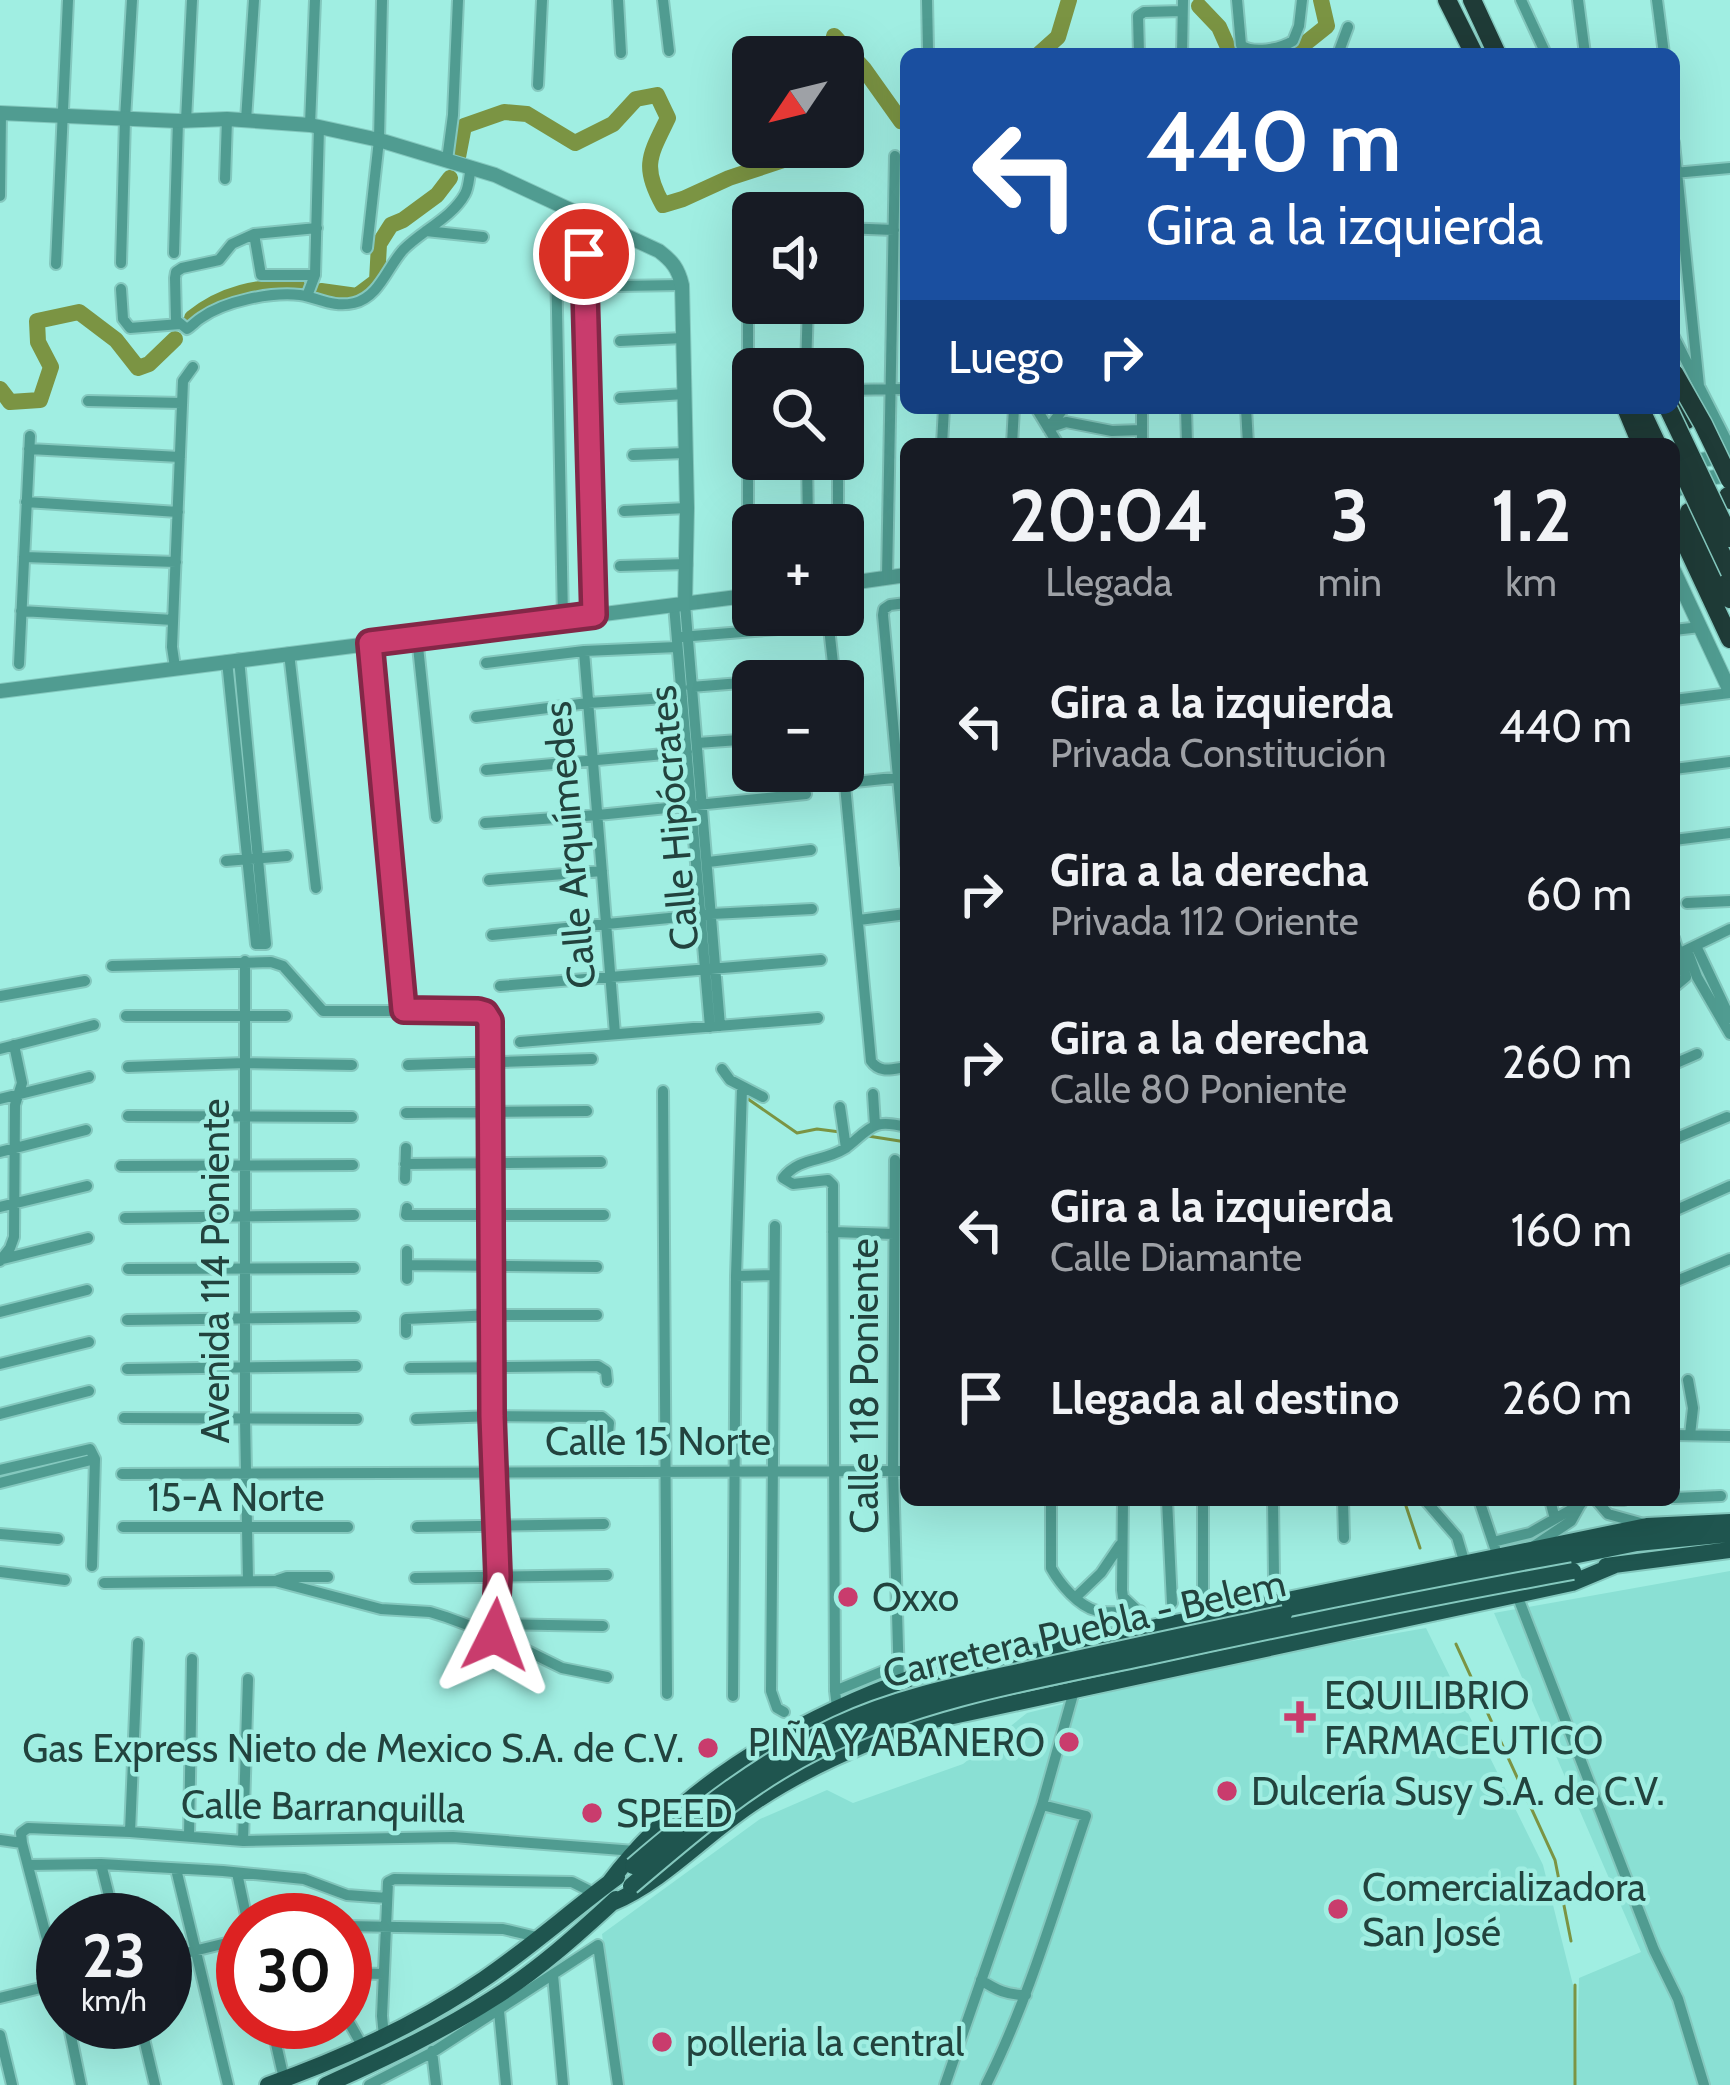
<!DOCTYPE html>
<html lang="es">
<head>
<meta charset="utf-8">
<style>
  :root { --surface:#171b24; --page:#242831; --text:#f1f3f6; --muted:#9ea1a6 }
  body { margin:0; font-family:Cabin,sans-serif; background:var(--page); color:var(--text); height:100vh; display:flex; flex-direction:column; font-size:45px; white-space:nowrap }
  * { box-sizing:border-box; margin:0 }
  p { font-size:39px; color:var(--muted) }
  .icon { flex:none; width:66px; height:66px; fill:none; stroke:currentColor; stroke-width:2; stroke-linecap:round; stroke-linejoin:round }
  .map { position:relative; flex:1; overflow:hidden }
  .details { position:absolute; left:900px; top:438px; width:780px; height:1068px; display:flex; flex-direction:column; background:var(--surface); border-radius:18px; box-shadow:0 12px 48px #0002 }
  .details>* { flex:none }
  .banner { position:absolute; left:900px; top:48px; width:780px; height:366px; border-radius:18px; box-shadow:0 12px 48px #0002; background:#1a4fa0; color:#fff; overflow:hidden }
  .needle { width:78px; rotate:235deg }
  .fabs { position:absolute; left:732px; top:36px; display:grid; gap:24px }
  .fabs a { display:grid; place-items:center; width:132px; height:132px; border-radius:18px; background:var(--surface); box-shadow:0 12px 48px #0002; font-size:60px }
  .speed { position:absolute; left:36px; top:1893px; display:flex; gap:24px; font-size:60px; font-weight:700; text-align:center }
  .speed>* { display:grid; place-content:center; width:156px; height:156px; border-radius:50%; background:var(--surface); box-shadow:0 12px 48px #0002; line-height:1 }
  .speed small { font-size:30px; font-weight:400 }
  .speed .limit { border:18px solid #d22; background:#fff; color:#111 }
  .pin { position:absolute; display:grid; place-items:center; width:102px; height:102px; color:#fff; margin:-51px; border:6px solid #fff; border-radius:50%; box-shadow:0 3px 12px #0007 }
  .me { position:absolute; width:132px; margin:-66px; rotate:3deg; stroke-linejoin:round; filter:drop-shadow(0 0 9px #0008) }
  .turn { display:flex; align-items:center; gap:42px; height:252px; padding:0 48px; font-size:54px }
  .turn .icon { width:156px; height:156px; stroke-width:2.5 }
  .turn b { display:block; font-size:84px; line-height:102px }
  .then { display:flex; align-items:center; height:114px; padding:0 48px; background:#0003; gap:24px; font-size:45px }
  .eta { display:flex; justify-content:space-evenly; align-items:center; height:204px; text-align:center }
  .eta b { font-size:72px; font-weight:700; line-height:84px }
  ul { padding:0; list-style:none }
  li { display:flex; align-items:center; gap:36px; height:168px; padding:0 48px }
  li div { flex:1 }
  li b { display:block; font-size:45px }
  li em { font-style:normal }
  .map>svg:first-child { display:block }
  .built { fill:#8ae0d4 }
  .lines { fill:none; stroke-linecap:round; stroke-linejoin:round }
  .stream { stroke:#7b9443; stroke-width:3 }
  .river { stroke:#7b9443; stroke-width:16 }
  .minor-casing { stroke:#84c8be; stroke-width:14 }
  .tertiary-casing { stroke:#84c8be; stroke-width:16 }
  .primary-casing { stroke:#84c8be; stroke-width:20 }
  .motorway-casing { stroke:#84c8be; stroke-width:21 }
  .minor { stroke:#509c91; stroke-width:10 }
  .tertiary { stroke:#509c91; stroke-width:14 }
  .primary { stroke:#1f554f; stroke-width:16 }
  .motorway { stroke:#1f3b37; stroke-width:18 }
  .primary-bridge-casing { stroke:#84c8be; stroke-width:20; stroke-linecap:butt }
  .motorway-bridge-casing { stroke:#84c8be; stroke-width:21; stroke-linecap:butt }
  .primary-bridge { stroke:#1f554f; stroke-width:16 }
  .motorway-bridge { stroke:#1f3b37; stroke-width:18 }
  .route-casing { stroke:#832747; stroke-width:30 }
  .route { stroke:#c93c6d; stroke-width:21 }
  .poi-dot { fill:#c93c6d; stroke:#a0eee2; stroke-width:4.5 }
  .labels { text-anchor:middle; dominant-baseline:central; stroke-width:9; stroke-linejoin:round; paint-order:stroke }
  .street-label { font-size:39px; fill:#22433e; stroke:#a0eee2 }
  .poi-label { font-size:39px; fill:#22433e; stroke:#a0eee2; text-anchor:start }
</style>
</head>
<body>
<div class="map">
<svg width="1730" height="2085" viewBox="0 0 1730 2085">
  <rect width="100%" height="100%" fill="#a0eee2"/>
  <path class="built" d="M 1730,1571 L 1730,2085 L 1576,2085 L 1579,1978 L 1641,1952 L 1494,1613 Z
    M 1426,1628 L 1543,1865 L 1574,1989 L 1574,2085 L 623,2085 L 602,1934 L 760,1819 L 827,1790 L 853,1803 L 963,1764 L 1027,1713 L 1231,1662 Z"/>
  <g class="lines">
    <path class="stream" d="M 748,1099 L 797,1133 L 817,1129 L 840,1132
      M 868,1136 L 906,1142
      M 1404,1500 L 1420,1548
      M 1456,1644 L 1555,1860 L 1571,1941
      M 1575,2085 L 1575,1985"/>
    <path class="river" d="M 1199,6 L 1219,27 L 1231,54
      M 1039,54 L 1058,37 L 1069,0
      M 1292,54 L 1327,26 L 1321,0
      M 832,57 L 834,36 L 864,69 L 901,121 L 906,119
      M 458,157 L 464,126 L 504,112 L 527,114 L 575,143 L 613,124 L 636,99 L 657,95 L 668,118 C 650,155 641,166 663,205 L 683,199 L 729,178 L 805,153 L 807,147
      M 321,291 L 357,296 L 377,281 L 379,244 L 391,225 L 403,220 L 437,195 L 450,178
      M 192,318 C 223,293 258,286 298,287
      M 0,389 L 10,402 L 40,400 L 51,367 L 38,342 L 37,321 L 79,312 L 116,340 L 138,368 L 149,364 L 175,339"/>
    <g class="minor-casing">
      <path id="minor" d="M 618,0 L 621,53
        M 663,0 L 669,51
        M 927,0 L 928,50
        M 1237,0 L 1241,45 C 1253,54 1280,49 1293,41 L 1299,26 L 1302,0
        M 1521,0 L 1546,54
        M 1578,0 L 1585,54
        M 1657,0 L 1664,54
        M 1139,54 L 1138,16 L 1144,12 L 1182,11
        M 1182,54 L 1183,0
        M 1338,54 L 1348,27
        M 538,85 L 542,0
        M 246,120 L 254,0
        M 186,121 L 192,0
        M 310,125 L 315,0
        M 1674,143 L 1699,386
        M 447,160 L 453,115 L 458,0
        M 1674,173 L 1730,168
        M 225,179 L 227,119
        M 0,196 L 1,113
        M 317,228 L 254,234 L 232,244 L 219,260 L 182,268 L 176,272 L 175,278 L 176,320 L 187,329 C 192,326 196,321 201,318 C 225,301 270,292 300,295 C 319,298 333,308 354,303 C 379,297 387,268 403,250 C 421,231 452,218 465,194 C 469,187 469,176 471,167
        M 843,228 L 894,230
        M 426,231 L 483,237
        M 254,234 L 261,275 L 315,275
        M 367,248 L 379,140 L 382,0
        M 174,253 L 178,121
        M 583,254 L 594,615
        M 556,260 L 563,619
        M 121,263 L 125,119 L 132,0
        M 56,264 L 68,0
        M 618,286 L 682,285
        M 121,289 L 123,319 L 130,328 L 180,324
        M 307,296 L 315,275 L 319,127
        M 1674,337 L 1730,447
        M 620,341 L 683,338
        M 806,369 L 808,303
        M 843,390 L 906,389
        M 620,398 L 685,394
        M 88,401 L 182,403
        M 1036,408 L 1058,444
        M 1142,408 L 1142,444
        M 1186,408 L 1187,444
        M 1246,408 L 1248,444
        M 1050,426 L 1064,408
        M 1048,428 L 1066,422 L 1112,431 L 1142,430
        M 942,444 L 944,408
        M 1012,444 L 1014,408
        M 29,449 L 180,457
        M 633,455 L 685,453
        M 807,459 L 808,525
        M 838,459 L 838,518
        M 26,502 L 178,512
        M 624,511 L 687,508
        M 24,557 L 176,562
        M 620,566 L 687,564
        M 887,577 L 895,156
        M 748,596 L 748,222
        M 906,603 L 890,605 L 884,609 L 883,615 L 906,864
        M 685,604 L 720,1026
        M 674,605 L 710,1027
        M 21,611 L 173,620
        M 829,628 L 835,681
        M 1674,630 L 1700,627
        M 417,637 L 436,817
        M 680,637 L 803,627
        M 370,643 L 404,1011
        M 584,651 L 615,1034
        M 289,653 L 316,888
        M 227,661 L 256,944 L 266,944 L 239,659
        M 486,663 L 584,651 L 677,647
        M 19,664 L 30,436
        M 175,667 L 172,647 L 183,381 L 193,367
        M 763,681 L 804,678
        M 691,687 L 753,682
        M 1674,700 L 1730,693
        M 476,717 L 588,703 L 682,697
        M 697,743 L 753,739
        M 843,764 L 871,1061 C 880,1074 892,1069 906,1067
        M 1674,769 L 1730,762
        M 486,770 L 687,752
        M 845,783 L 903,777
        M 485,823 L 598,815 L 806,794
        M 1674,840 L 1730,833
        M 226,861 L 287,856
        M 708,862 L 811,850
        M 489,880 L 602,871
        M 1687,903 L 1730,901
        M 859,920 L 906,914
        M 492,935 L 711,914 L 812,909
        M 1674,938 L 1686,977 L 1674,987
        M 1696,946 L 1730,1018
        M 1687,950 L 1697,977 L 1730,1034
        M 1674,956 L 1730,929
        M 245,961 L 245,1419 L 248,1581
        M 112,966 L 271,962 L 283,966 L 323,1011 L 478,1011 L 485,1013 L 490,1021 L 492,1416 L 498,1576 L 495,1635
        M 500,986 L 821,960
        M 0,996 L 85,981
        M 126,1016 L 286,1016
        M 520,1042 L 818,1018
        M 0,1049 L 94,1025
        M 1674,1064 L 1697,1054
        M 408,1065 L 592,1059
        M 128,1067 L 245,1063 L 352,1065
        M 722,1069 L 730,1080 L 763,1097
        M 663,1091 L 667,1694
        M 873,1094 L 875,1125
        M 0,1099 L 89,1077
        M 840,1107 L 846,1148
        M 406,1113 L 587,1111
        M 128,1116 L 352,1117
        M 1674,1139 L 1727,1117
        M 0,1152 L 86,1130
        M 895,1160 L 893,1471 L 899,1683
        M 405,1164 L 601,1162
        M 121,1166 L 353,1165
        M 405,1179 L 406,1148
        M 0,1207 L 87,1186
        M 407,1208 L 406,1215 L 604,1215
        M 1674,1211 L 1730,1186
        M 125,1218 L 354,1215
        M 775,1226 L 771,1691 L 777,1708 L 784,1712
        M 833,1232 L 894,1234
        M 407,1251 L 407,1279
        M 3,1259 L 88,1238
        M 0,1261 L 10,1248 L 14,1237 L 15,1105 L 22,1083 L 14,1045
        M 407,1265 L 597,1267
        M 128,1269 L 354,1268
        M 736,1276 L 773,1275
        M 1674,1282 L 1730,1259
        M 0,1312 L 87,1290
        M 127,1320 L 355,1317
        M 406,1333 L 406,1319 L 493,1315 L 597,1315
        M 0,1364 L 89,1342
        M 410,1368 L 598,1366 L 606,1371 L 607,1381
        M 127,1369 L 356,1366
        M 1688,1380 L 1693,1408 L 1690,1435
        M 0,1414 L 89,1391
        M 124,1418 L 357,1419
        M 416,1419 L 492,1416 L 602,1417 L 609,1423 L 608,1434
        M 1674,1435 L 1730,1436
        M 0,1470 L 90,1449 L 95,1459 L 92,1566
        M 122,1474 L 906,1471
        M 0,1483 L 95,1459
        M 1674,1498 L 1721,1496
        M 1051,1500 L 1051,1568 C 1060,1584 1078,1606 1097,1611 C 1109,1614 1127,1611 1140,1611
        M 1123,1500 L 1122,1590 L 1123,1597 L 1142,1615
        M 1167,1500 L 1172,1603
        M 1273,1500 L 1274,1577
        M 1343,1500 L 1344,1538
        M 1425,1500 L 1457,1537 L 1465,1564
        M 1479,1500 L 1495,1548
        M 1550,1500 L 1555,1519
        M 1596,1500 L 1608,1514 L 1644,1524
        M 1614,1500 L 1624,1500
        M 123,1527 L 348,1527
        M 417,1527 L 604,1524
        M 0,1534 L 58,1539
        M 1493,1542 L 1530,1533 L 1581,1504
        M 1534,1546 L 1571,1521 L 1581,1503
        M 0,1572 L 65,1580
        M 415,1578 L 607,1575
        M 278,1580 L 287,1577 L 328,1577
        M 104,1583 L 275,1581 L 381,1609 L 430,1612 L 446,1617 L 495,1635 L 562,1668 L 607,1677
        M 1517,1595 L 1654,1950 L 1678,1999 L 1704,2085
        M 1076,1597 L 1101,1573 L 1120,1545
        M 1203,1598 L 1203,1500
        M 497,1624 L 603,1626
        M 835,1691 L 896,1666
        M 733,1696 L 736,1276 L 742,1088
        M 837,1707 L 835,1691 L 833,1185 L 828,1180 L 793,1184 L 783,1178 C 799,1157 823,1162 844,1149 C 855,1142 865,1129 877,1125 C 886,1122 898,1125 906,1127
        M 130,1832 L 138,1643
        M 189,1836 L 192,1659
        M 0,1840 L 22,1843
        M 243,1841 L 248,1679
        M 22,1843 L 21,1833 L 28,1828 L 130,1832 L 243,1841 L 453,1837 L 635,1851
        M 22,1843 L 63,2001
        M 101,1864 L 115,1920
        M 29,1865 L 101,1864 L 223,1871 L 304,1879 L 347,1895 L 387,1898
        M 176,1869 L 228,2085
        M 237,1873 L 247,1920
        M 345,1926 L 503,1929 L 541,1938
        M 165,1958 L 243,1939
        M 345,1973 L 383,1974
        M 553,1975 L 563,2085
        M 981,1980 C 996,1990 1007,1995 1026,1995
        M 0,1998 L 61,1983
        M 499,2011 L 506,2085
        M 345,2021 L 350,2024 L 363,2047
        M 68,2022 L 81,2085
        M 140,2022 L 155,2085
        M 271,2022 L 284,2079
        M 0,2035 L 12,2085
        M 384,2036 L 382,2016 L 388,1882 L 394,1879 L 572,1882 L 596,1894
        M 432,2051 L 436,2085
        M 369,2085 L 433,2052 L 598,1945 L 618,2085
        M 945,2085 L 1042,1805 L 1081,1666
        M 986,2085 C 1029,1999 1055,1907 1086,1816 L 1042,1805"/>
    </g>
    <g class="tertiary-casing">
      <path id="tertiary" d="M 0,113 L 178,121 L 227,119 L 310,125 L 379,140 L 495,175 L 659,251 C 672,261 678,268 682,285 L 687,508 L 685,604
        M 1685,463 L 1730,455
        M 1674,491 L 1695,480 L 1730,475
        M 1674,571 L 1730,691
        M 843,584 L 906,575
        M 0,691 L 753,595"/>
    </g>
    <g class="primary-casing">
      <path id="primary" d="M 1606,1566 L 1730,1550
        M 1284,1614 L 1637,1543 L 1730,1534
        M 609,1883 C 684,1783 798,1719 914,1677 L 1647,1526 L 1730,1522
        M 612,1903 C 666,1880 706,1833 756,1801 C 809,1766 865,1742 925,1722 L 1572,1583 L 1615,1565
        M 268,2085 C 344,2058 418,2024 484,1979 C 531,1947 572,1910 617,1877
        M 326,2085 C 383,2059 439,2033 492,1999 C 537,1971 577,1935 616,1899"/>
    </g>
    <g class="motorway-casing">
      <path id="motorway" d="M 1447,0 L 1474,54
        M 1472,0 L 1497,54
        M 1674,393 L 1687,420
        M 1626,408 L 1641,444
        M 1640,408 L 1657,444
        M 1728,496 L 1730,500
        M 1689,512 L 1730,599
        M 1674,519 L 1730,639"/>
    </g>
    <use href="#minor" class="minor"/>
    <use href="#tertiary" class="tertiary"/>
    <use href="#primary" class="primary"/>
    <use href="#motorway" class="motorway"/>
    <g class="primary-bridge-casing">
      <path id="primary-bridge" d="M 633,1866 C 696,1812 762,1760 837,1725 C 897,1697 959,1685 1023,1671 C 1110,1651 1197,1633 1284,1614
        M 631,1886 C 691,1835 750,1783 822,1748 C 923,1699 1035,1680 1145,1657 C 1287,1626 1430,1597 1573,1571"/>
    </g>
    <g class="motorway-bridge-casing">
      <path id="motorway-bridge" d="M 1674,373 L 1703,424 L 1730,480
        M 1668,408 L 1730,538
        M 1674,453 L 1730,572"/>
    </g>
    <use href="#primary-bridge" class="primary-bridge"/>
    <use href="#motorway-bridge" class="motorway-bridge"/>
  </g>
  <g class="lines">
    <g class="route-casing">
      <path id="route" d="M 495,1635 L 498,1576 L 492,1416 L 490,1021 L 485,1013 L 478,1011 L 404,1010 L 370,643 L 594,615 L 584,254"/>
    </g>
    <use href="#route" class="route"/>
  </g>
  <g class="poi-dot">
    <circle cx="848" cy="1597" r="12"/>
    <path d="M1294 1699h12v12h12v12h-12v12h-12v-12h-12v-12h12z"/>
    <circle cx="1069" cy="1742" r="12"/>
    <circle cx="708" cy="1748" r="12"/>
    <circle cx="1227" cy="1791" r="12"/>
    <circle cx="592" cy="1813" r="12"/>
    <circle cx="1338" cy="1909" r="12"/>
    <circle cx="662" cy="2042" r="12"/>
  </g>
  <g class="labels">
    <g class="street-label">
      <text transform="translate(673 818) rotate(-95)">Calle Hipócrates</text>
      <text transform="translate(569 845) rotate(-95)">Calle Arquímedes</text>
      <text transform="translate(215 1271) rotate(-90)">Avenida 114 Poniente</text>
      <text transform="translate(864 1386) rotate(-90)">Calle 118 Poniente</text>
      <text x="658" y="1441">Calle 15 Norte</text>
      <text x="236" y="1497">15-A Norte</text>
      <text transform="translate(1084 1628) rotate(-13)">Carretera Puebla - Belem</text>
      <text transform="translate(323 1806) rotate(1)">Calle Barranquilla</text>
    </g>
    <g class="poi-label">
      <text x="872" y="1597">Oxxo</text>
      <text x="1324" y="1695">EQUILIBRIO<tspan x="1324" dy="45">FARMACEUTICO</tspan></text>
      <text x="1045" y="1742" text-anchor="end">PIÑA Y ABANERO</text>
      <text x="684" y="1748" text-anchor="end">Gas Express Nieto de Mexico S.A. de C.V.</text>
      <text x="1251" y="1791">Dulcería Susy S.A. de C.V.</text>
      <text x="616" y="1813">SPEED</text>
      <text x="1362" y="1887">Comercializadora<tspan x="1362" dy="45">San José</tspan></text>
      <text x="686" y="2042">polleria la central</text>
    </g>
  </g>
</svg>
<div class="fabs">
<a><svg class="needle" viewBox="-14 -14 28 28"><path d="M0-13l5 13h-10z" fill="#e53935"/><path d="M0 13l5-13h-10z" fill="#9ea1a6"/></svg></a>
<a><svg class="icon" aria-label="sound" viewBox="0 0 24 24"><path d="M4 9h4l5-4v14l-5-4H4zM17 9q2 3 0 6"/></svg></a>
<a><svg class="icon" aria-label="search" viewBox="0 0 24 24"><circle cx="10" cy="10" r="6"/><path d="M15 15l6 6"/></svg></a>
<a>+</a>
<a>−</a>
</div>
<div class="speed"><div>23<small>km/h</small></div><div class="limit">30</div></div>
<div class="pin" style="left:584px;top:254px;background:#d93025"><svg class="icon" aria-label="arrive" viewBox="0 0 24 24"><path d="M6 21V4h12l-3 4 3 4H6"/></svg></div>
<svg class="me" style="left:495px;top:1635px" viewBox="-20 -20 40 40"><path d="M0-17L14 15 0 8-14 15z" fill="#c93c6d" stroke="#fff" stroke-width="4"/></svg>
<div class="banner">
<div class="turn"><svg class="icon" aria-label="left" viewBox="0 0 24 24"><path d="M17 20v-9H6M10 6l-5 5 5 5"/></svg><div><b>440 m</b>Gira a la izquierda</div></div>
<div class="then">Luego<svg class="icon" aria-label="right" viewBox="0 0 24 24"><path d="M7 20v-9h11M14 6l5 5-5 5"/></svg></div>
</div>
<section class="details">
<div class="eta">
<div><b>20:04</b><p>Llegada</p></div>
<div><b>3</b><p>min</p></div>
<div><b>1.2</b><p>km</p></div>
</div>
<ul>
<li><svg class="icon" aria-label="left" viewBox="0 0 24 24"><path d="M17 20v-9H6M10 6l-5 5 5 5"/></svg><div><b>Gira a la izquierda</b><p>Privada Constitución</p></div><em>440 m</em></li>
<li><svg class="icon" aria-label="right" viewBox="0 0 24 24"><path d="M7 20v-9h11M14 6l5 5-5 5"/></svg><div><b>Gira a la derecha</b><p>Privada 112 Oriente</p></div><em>60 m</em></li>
<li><svg class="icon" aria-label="right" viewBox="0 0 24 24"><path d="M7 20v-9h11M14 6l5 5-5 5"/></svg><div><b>Gira a la derecha</b><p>Calle 80 Poniente</p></div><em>260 m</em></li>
<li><svg class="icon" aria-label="left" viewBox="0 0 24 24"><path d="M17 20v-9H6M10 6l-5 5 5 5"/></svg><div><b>Gira a la izquierda</b><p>Calle Diamante</p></div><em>160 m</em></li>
<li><svg class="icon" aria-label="arrive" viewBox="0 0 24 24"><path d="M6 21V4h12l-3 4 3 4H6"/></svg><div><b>Llegada al destino</b></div><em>260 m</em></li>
</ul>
</section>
</div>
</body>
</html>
